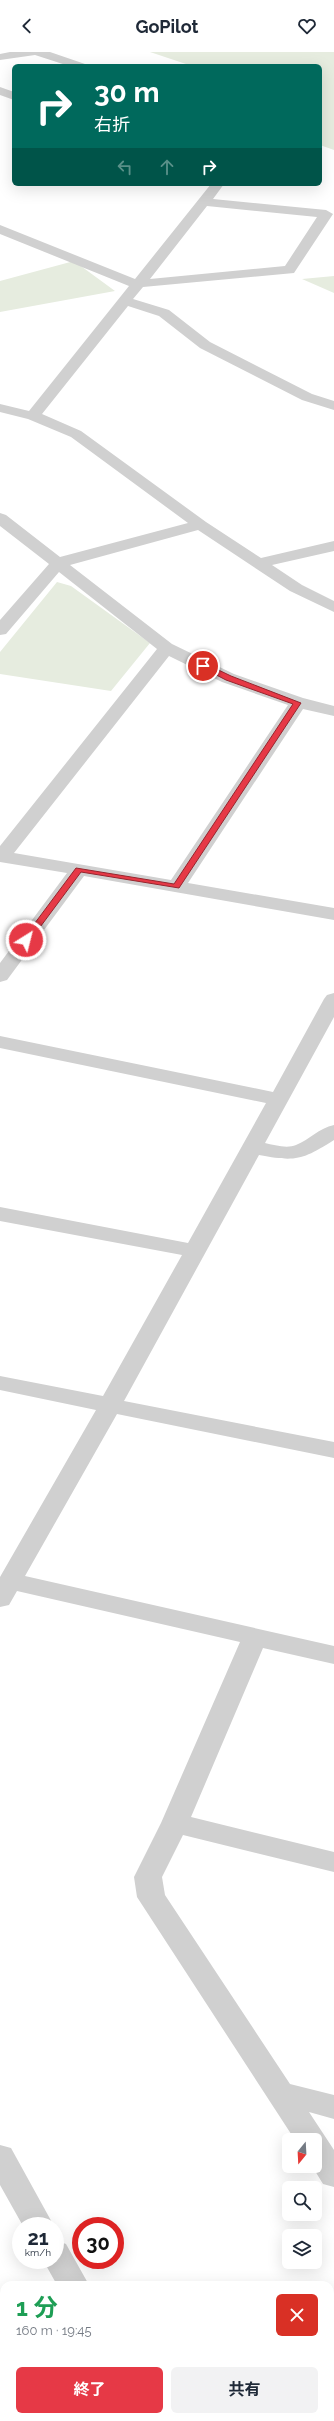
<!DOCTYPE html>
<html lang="ja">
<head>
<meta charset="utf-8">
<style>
  :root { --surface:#fff; --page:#f2f2f3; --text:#1f2937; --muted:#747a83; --accent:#e63946 }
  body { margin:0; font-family:Raleway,"Noto Sans JP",sans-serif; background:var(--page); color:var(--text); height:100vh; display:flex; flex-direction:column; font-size:15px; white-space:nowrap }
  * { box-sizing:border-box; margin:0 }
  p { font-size:13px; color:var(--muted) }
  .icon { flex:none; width:22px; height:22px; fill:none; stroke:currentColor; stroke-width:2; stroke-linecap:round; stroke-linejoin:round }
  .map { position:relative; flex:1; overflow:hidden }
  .sheet { position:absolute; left:0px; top:2229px; width:334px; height:140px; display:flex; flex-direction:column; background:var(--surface); border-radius:12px 12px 0 0; box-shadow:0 4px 16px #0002 }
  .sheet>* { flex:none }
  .top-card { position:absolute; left:12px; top:12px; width:310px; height:122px; border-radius:6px; box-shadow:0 4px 16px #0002; background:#00695c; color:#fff; overflow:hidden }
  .needle { width:26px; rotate:198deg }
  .tools { position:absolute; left:282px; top:2081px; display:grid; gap:8px }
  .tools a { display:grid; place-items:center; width:40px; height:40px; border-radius:6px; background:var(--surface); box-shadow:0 4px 16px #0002; font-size:20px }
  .speed { position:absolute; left:12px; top:2165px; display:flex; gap:8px; font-size:20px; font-weight:700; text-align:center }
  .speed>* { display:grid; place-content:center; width:52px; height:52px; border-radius:50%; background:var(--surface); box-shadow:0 4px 16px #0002; line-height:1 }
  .speed small { font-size:10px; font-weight:400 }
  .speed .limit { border:6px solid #d22; background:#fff; color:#111 }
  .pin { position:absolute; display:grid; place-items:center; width:34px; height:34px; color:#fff; margin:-17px; border:2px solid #fff; border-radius:50%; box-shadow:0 1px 4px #0007 }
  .me { position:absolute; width:44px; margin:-22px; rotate:36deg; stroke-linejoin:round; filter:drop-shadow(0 0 3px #0008) }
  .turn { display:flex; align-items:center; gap:14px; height:84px; padding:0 16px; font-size:18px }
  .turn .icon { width:52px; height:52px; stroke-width:2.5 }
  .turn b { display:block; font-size:28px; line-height:34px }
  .lanes { display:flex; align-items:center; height:38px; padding:0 16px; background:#0003; justify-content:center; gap:20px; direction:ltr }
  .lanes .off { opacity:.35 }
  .round { display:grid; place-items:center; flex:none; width:42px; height:42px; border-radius:6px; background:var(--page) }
  .summary { display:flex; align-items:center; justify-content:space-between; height:68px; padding:0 16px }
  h1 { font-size:24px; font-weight:700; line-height:30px; color:#1e9e55 }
  .button { display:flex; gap:8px; margin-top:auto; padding:8px 16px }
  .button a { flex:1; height:46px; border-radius:6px; background:var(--accent); color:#fff; font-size:16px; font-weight:700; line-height:46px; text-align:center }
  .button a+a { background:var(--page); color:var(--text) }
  header { display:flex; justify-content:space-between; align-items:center; height:52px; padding:0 16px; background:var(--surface); font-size:18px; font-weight:700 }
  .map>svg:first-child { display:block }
  .green { fill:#e6ecdf }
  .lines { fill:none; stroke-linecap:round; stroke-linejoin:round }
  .minor { fill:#d0d0d0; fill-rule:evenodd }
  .route { fill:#e63946; stroke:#96252e }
</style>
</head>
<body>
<header><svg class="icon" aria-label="back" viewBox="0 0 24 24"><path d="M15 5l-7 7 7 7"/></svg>GoPilot<svg class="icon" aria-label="heart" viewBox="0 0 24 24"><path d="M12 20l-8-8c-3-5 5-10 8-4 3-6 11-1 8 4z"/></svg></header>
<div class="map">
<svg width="334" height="2369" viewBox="0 0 334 2369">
  <rect width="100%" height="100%" fill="#fff"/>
  <path class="green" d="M 150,0 L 334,0 L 334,98 L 320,93 L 320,14 L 192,14 Z
    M 74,209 L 115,239 L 0,260 L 0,229 Z
    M 334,224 L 334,241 L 302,227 Z
    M 57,530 L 71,534 L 150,591 L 111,639 L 0,622 L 0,600 Z"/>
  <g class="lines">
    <path class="minor" d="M 10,0 L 50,0 L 85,12 L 87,14 L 69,14 L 35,3 L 0,8 L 0,2 Z
      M 0,35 L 14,40 L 14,48 L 0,43 Z
      M 211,132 L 224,132 L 213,147 L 326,158 L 333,162 L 294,221 L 143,235 L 133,247 L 169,258 L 210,290 L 312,342 L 334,349 L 334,358 L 302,348 L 200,296 L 159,264 L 128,254 L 42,362 L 81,379 L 206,470 L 261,506 L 334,489 L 334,499 L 272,513 L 302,533 L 334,549 L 334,560 L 290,539 L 198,478 L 70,513 L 172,592 L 234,622 L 303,646 L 334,654 L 334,664 L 303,657 L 188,831 L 334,856 L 334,868 L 84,824 L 7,928 L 0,930 L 0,911 L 67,821 L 0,810 L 0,794 L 157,597 L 59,520 L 6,582 L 0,583 L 0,568 L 49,512 L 0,474 L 0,461 L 6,463 L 60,505 L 188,471 L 71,385 L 28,367 L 0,360 L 0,352 L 29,359 L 129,234 L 0,182 L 0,173 L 135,227 ZM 207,154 L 317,165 L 285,214 L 150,227 ZM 169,604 L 222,630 L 288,653 L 171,828 L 14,801 Z
      M 334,941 L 334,965 L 265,1091 C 274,1093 287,1097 296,1093 C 309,1088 319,1076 334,1073 L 334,1088 C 302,1108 296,1110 259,1103 L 124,1349 L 334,1390 L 334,1406 L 117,1362 L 25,1524 L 334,1594 L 334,1612 L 263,1596 L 191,1765 L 334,1800 L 334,1820 L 183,1783 L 162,1825 L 165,1843 L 290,2032 L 334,2043 L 334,2067 L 309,2060 L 334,2098 L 334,2135 L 323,2132 L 312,2114 L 315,2114 L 315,2088 L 295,2088 L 137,1845 L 134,1825 L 161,1771 L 240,1590 L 17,1539 L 9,1553 L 0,1555 L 0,1525 L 96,1358 L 0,1338 L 0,1324 L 103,1344 L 182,1203 L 0,1169 L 0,1155 L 188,1191 L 266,1051 L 0,996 L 0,984 L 273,1040 L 324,947 L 327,943 Z
      M 0,2093 L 11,2096 L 54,2174 L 23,2174 L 0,2133 Z
      M 55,2188 L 66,2192 L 89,2233 L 57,2233 L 43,2208 L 55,2208 Z
      M 132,2365 L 164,2365 L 166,2369 L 134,2369 Z"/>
  </g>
  <path class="route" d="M 201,612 L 206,612 L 231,624 L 301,651 L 179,836 L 81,820 L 29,890 L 23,890 L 23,887 L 76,816 L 174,832 L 293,652 L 226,628 L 201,615 Z"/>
</svg>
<div class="tools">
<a><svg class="needle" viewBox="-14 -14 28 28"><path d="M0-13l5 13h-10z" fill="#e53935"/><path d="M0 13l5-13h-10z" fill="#747a83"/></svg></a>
<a><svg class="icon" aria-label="search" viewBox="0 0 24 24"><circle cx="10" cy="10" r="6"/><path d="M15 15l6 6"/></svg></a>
<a><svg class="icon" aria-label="layers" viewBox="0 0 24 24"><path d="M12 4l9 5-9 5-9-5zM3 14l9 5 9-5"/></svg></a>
</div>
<div class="speed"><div>21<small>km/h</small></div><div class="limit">30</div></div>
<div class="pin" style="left:203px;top:614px;background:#d93025"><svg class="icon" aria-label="arrive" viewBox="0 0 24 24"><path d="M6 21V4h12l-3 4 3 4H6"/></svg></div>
<svg class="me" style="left:26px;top:888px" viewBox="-20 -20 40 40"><circle r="17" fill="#e63946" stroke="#fff" stroke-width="3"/><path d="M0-11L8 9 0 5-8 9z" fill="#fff"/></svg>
<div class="top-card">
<div class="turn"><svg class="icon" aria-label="right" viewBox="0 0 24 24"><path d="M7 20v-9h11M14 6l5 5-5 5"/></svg><div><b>30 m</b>右折</div></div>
<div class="lanes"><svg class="icon off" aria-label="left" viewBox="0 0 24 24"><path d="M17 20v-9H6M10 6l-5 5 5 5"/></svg><svg class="icon off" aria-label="ahead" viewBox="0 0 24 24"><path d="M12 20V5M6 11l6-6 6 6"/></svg><svg class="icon" aria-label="right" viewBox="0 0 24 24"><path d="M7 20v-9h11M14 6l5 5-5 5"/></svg></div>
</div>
<section class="sheet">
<div class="summary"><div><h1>1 分</h1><p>160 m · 19:45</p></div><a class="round" style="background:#d93025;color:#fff"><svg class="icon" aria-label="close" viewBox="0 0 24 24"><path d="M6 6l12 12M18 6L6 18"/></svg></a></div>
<div class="button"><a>終了</a><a>共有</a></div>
</section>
</div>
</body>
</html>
